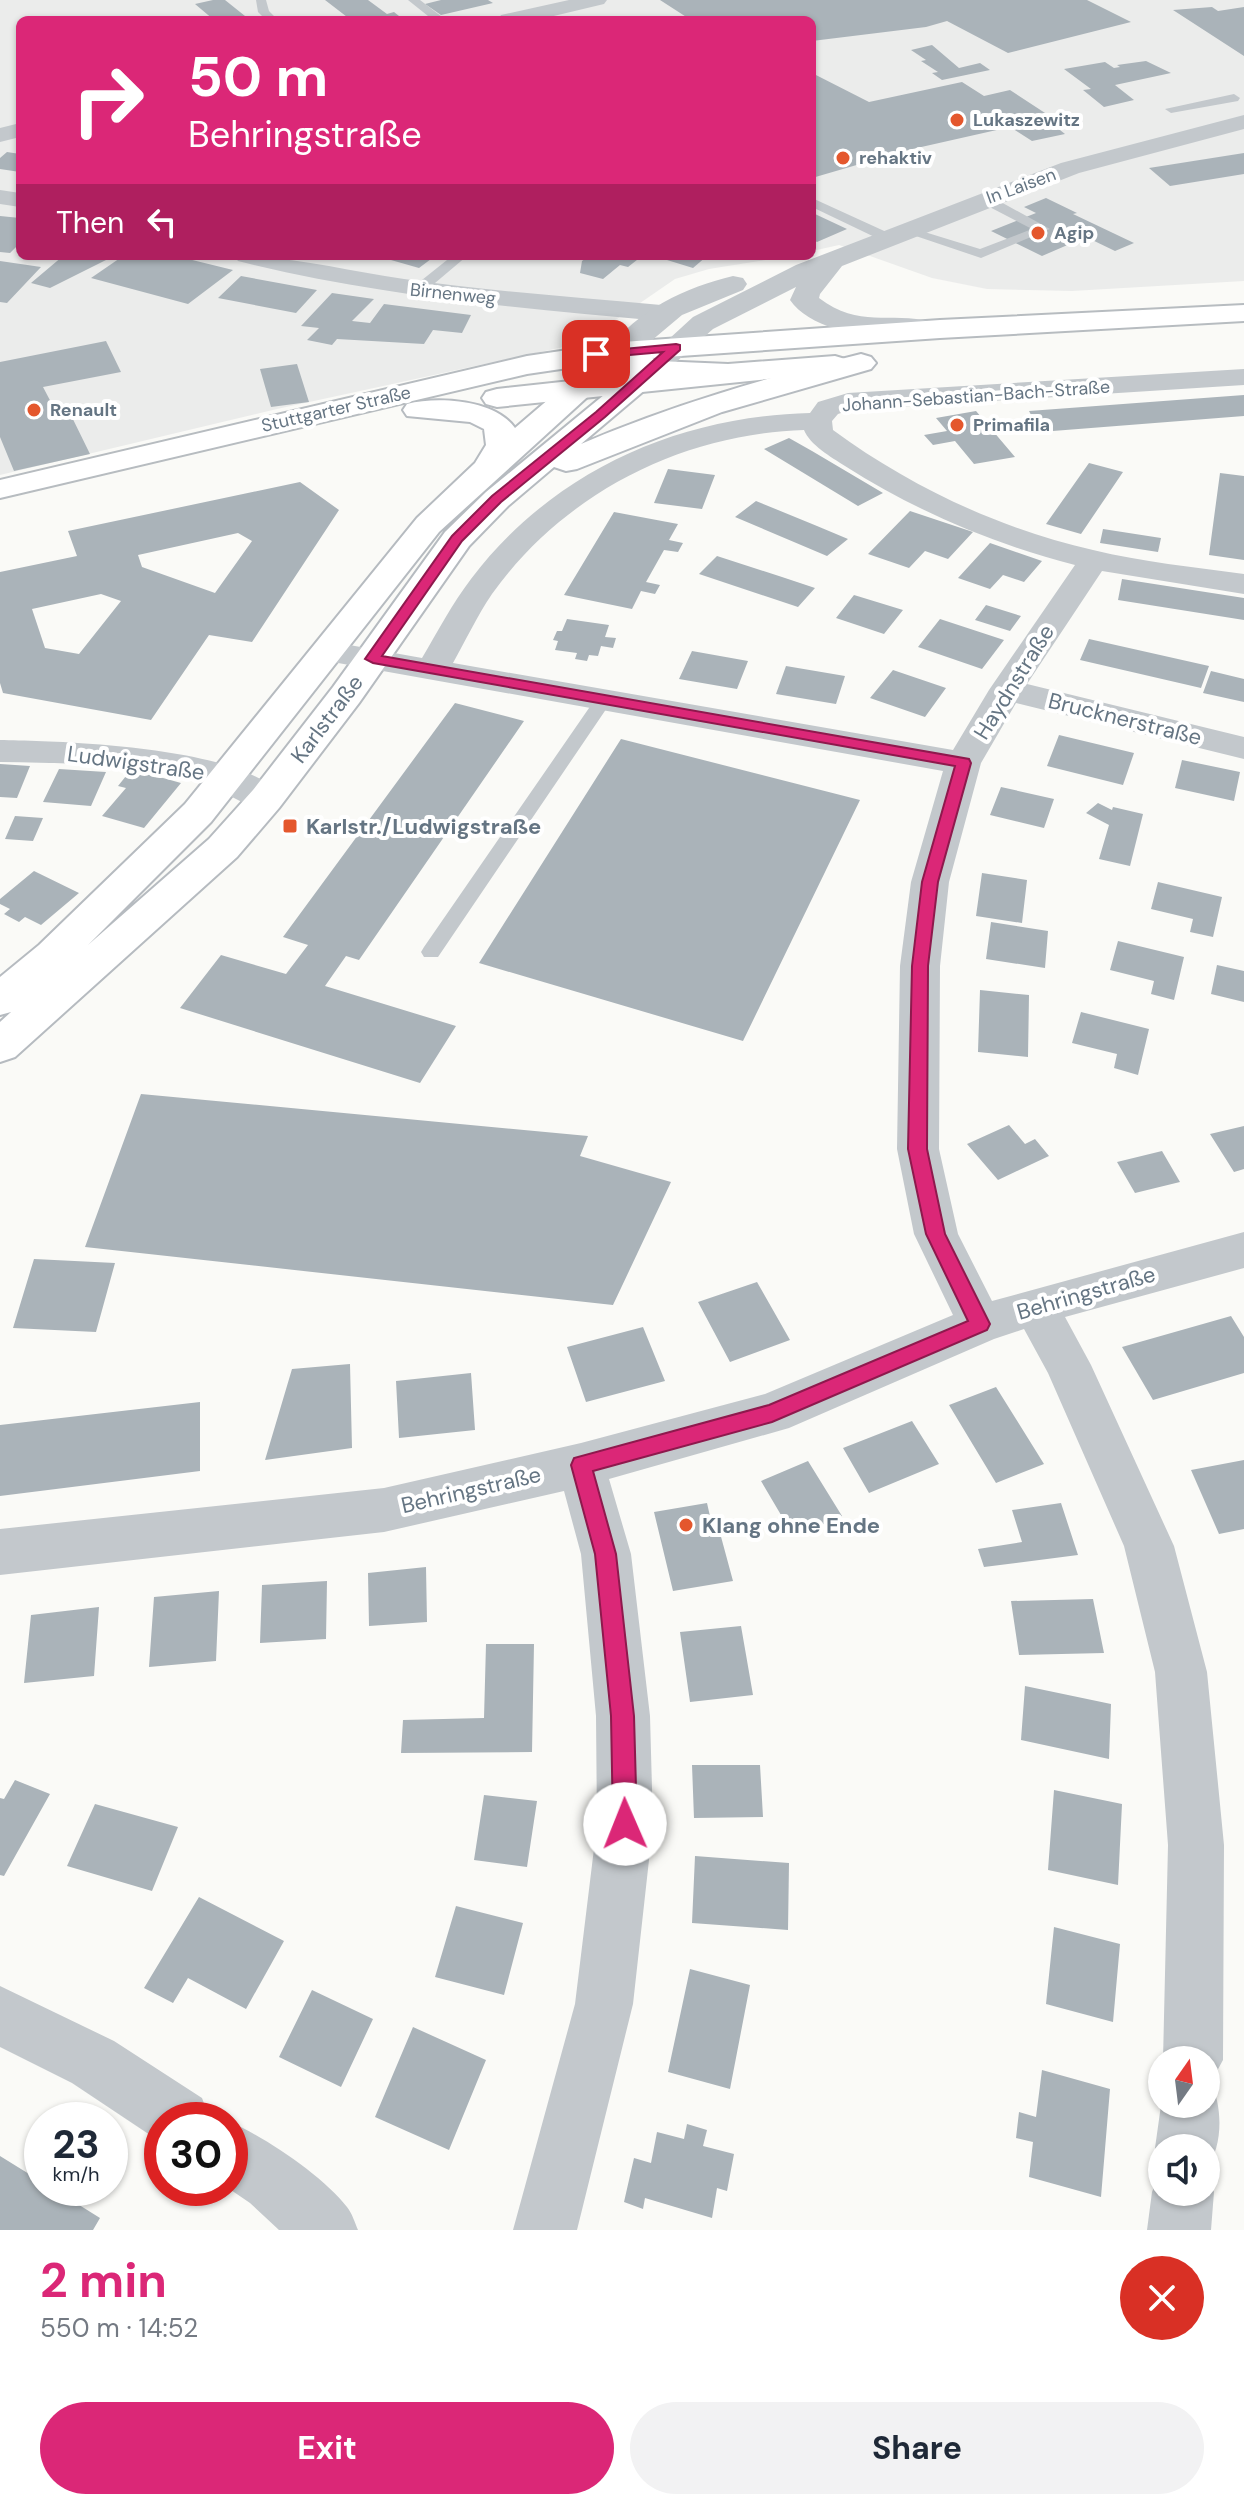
<!DOCTYPE html>
<html lang="en">
<head>
<meta charset="utf-8">
<style>
  :root { --surface:#fff; --page:#f2f2f3; --text:#1f2937; --muted:#747a83; --accent:#db2777 }
  body { margin:0; font-family:"DM Sans",sans-serif; background:var(--page); color:var(--text); height:100vh; display:flex; flex-direction:column; font-size:30px; white-space:nowrap }
  * { box-sizing:border-box; margin:0 }
  p { font-size:26px; color:var(--muted) }
  .icon { flex:none; width:44px; height:44px; fill:none; stroke:currentColor; stroke-width:2; stroke-linecap:round; stroke-linejoin:round }
  .map { position:relative; height:2230px; overflow:hidden }
  .side { display:flex; flex-direction:column; background:var(--surface); flex:1 }
  .side>* { flex:none }
  .top-card { position:absolute; left:16px; top:16px; width:800px; height:244px; border-radius:12px; box-shadow:0 2px 6px #0004; background:#db2777; color:#fff; overflow:hidden }
  .needle { width:52px; rotate:14deg }
  .tools { position:absolute; left:1148px; top:2046px; display:grid; gap:16px }
  .tools a { display:grid; place-items:center; width:72px; height:72px; border-radius:50%; background:var(--surface); box-shadow:0 2px 6px #0004; font-size:40px }
  .speed { position:absolute; left:24px; top:2102px; display:flex; gap:16px; font-size:40px; font-weight:700; text-align:center }
  .speed>* { display:grid; place-content:center; width:104px; height:104px; border-radius:50%; background:var(--surface); box-shadow:0 2px 6px #0004; line-height:1 }
  .speed small { font-size:20px; font-weight:400 }
  .speed .limit { border:12px solid #d22; background:#fff; color:#111 }
  .pin { position:absolute; display:grid; place-items:center; width:68px; height:68px; color:#fff; margin:-34px; border-radius:16px; box-shadow:0 4px 12px #0006 }
  .me { position:absolute; width:88px; margin:-44px; rotate:359deg; stroke-linejoin:round; filter:drop-shadow(0 0 6px #0008) }
  .turn { display:flex; align-items:center; gap:28px; height:168px; padding:0 40px; font-size:36px }
  .turn .icon { width:104px; height:104px; stroke-width:2.5 }
  .turn b { display:block; font-size:56px; line-height:68px }
  .then { display:flex; align-items:center; height:76px; padding:0 40px; background:#0003; gap:16px; font-size:30px }
  .round { display:grid; place-items:center; flex:none; width:84px; height:84px; border-radius:42px; background:var(--page) }
  .headline { display:flex; align-items:center; justify-content:space-between; height:136px; padding:0 40px }
  h1 { font-size:48px; font-weight:700; line-height:60px; color:var(--accent) }
  .primary-button { display:flex; gap:16px; margin-top:auto; padding:16px 40px }
  .primary-button a { flex:1; height:92px; border-radius:48px; background:var(--accent); color:#fff; font-size:32px; font-weight:700; line-height:92px; text-align:center }
  .primary-button a+a { background:var(--page); color:var(--text) }
  .map>svg:first-child { display:block }
  .built { fill:#ebeceb }
  .building { fill:#aab3b9; fill-rule:evenodd }
  .lines { fill:none; stroke-linecap:round; stroke-linejoin:round }
  .secondary-casing { stroke:#b6bbc0; stroke-width:4 }
  .primary-casing { stroke:#b7bcc0; stroke-width:4 }
  .service { fill:#c3c8cc; fill-rule:evenodd }
  .minor { fill:#c3c8cc; fill-rule:evenodd }
  .tertiary { fill:#c3c8cc; fill-rule:evenodd }
  .secondary { fill:#fff; fill-rule:evenodd }
  .primary { fill:#fff; fill-rule:evenodd }
  .route { fill:#db2777; stroke:#8e194d; stroke-width:2 }
  .poi-dot { fill:#e4572d; stroke:#fff; stroke-width:3 }
  .labels { text-anchor:middle; dominant-baseline:central; stroke-width:8; stroke-linejoin:round; paint-order:stroke }
  .far-poi-label { font-size:18px; font-weight:bold; fill:#657583; stroke:#fff; text-anchor:start }
  .far-street-label { font-size:18px; fill:#657583; stroke:#fff }
  .street-label { font-size:22px; fill:#657583; stroke:#fff }
  .poi-label { font-size:22px; font-weight:bold; fill:#657583; stroke:#fff; text-anchor:start }
</style>
</head>
<body>
<div class="map">
<svg width="1244" height="2230" viewBox="0 0 1244 2230">
  <rect width="100%" height="100%" fill="#fafaf7"/>
  <path class="built" d="M 0,0 L 1244,0 L 1244,281 L 1072,291 L 987,289 L 932,278 L 839,245 L 812,251 L 812,20 L 20,20 L 20,256 L 790,256 L 709,269 L 675,279 L 582,343 L 277,409 L 0,475 Z"/>
  <path class="building" d="M 213,0 L 225,0 L 250,20 L 214,20 L 195,4 Z
    M 325,0 L 368,0 L 387,14 L 394,12 L 404,20 L 351,20 Z
    M 441,0 L 488,0 L 493,3 L 441,15 L 425,4 Z
    M 660,0 L 1087,0 L 1131,22 L 1008,53 L 947,21 L 926,27 L 812,41 L 812,20 L 691,20 Z
    M 1212,7 L 1218,11 L 1244,7 L 1244,56 L 1173,10 Z
    M 932,45 L 959,68 L 980,63 L 990,70 L 942,80 L 932,73 L 938,72 L 921,61 L 926,60 L 911,50 Z
    M 1146,61 L 1171,73 L 1115,85 L 1134,100 L 1104,107 L 1083,90 L 1091,89 L 1064,69 L 1105,62 L 1114,68 L 1120,67 L 1117,65 Z
    M 812,73 L 869,102 L 962,82 L 984,96 L 1010,90 L 1068,128 L 1060,130 L 1065,134 L 1032,141 L 1010,127 L 908,150 L 812,178 Z
    M 7,152 L 20,154 L 20,172 L 0,169 L 0,158 Z
    M 1244,153 L 1244,174 L 1170,186 L 1149,168 Z
    M 1046,198 L 1077,213 L 1073,214 L 1134,243 L 1115,251 L 1086,237 L 1042,256 L 991,231 L 1036,213 L 1024,207 Z
    M 815,214 L 847,229 L 817,242 L 812,239 L 812,215 Z
    M 0,216 L 20,218 L 20,243 L 10,253 L 0,252 Z
    M 63,256 L 114,256 L 50,288 L 31,283 Z
    M 123,256 L 176,256 L 233,270 L 188,304 L 91,278 Z
    M 386,256 L 435,256 L 419,268 L 384,258 Z
    M 589,256 L 642,256 L 628,267 L 620,265 L 603,279 L 580,273 L 582,261 Z
    M 654,256 L 707,256 L 693,268 Z
    M 0,261 L 41,267 L 7,303 L 0,302 Z
    M 241,276 L 317,290 L 296,313 L 218,298 Z
    M 332,293 L 374,299 L 352,321 L 370,323 L 384,304 L 471,315 L 462,333 L 433,330 L 424,344 L 337,339 L 332,345 L 307,340 L 319,328 L 301,326 Z
    M 106,341 L 121,372 L 43,387 L 53,406 L 65,403 L 90,454 L 14,471 L 0,437 L 0,362 Z
    M 297,364 L 309,402 L 271,407 L 260,369 Z
    M 1244,395 L 1244,416 L 1040,432 L 1029,411 Z
    M 976,411 L 1015,457 L 974,464 L 955,441 L 933,445 L 924,435 L 947,431 L 936,418 Z
    M 789,438 L 812,451 L 883,493 L 858,506 L 764,449 Z
    M 1089,463 L 1123,472 L 1081,534 L 1046,524 Z
    M 668,469 L 715,475 L 702,509 L 654,503 Z
    M 1220,473 L 1244,476 L 1244,560 L 1209,555 Z
    M 300,482 L 339,510 L 252,642 L 209,635 L 151,720 L 3,693 L 0,683 L 0,572 L 77,556 L 68,531 ZM 238,533 L 252,541 L 215,593 L 142,567 L 138,555 ZM 101,594 L 121,601 L 79,654 L 45,648 L 32,609 Z
    M 756,501 L 817,526 L 848,539 L 827,556 L 735,517 Z
    M 910,511 L 973,532 L 948,559 L 925,551 L 909,568 L 868,554 Z
    M 614,512 L 678,524 L 669,540 L 683,543 L 678,552 L 664,550 L 646,582 L 660,585 L 655,594 L 641,591 L 632,609 L 564,595 Z
    M 1103,529 L 1161,538 L 1158,552 L 1100,543 Z
    M 990,543 L 1042,561 L 1024,582 L 1003,575 L 990,589 L 958,578 Z
    M 717,556 L 782,577 L 815,588 L 798,607 L 699,574 Z
    M 1122,579 L 1244,598 L 1244,620 L 1118,600 Z
    M 854,595 L 903,610 L 884,634 L 836,618 Z
    M 986,605 L 1021,616 L 1010,631 L 975,620 Z
    M 567,619 L 609,625 L 605,637 L 616,638 L 613,648 L 601,646 L 598,656 L 589,655 L 587,661 L 575,659 L 577,653 L 555,650 L 558,641 L 553,640 L 557,631 L 562,631 Z
    M 940,619 L 1004,640 L 982,669 L 918,647 Z
    M 1089,639 L 1209,666 L 1201,688 L 1080,660 Z
    M 692,651 L 748,661 L 737,689 L 679,679 Z
    M 786,666 L 845,676 L 836,704 L 776,694 Z
    M 893,670 L 946,688 L 925,717 L 870,698 Z
    M 1211,671 L 1244,679 L 1244,702 L 1203,693 Z
    M 455,703 L 524,721 L 359,960 L 346,956 L 325,986 L 456,1026 L 420,1083 L 180,1008 L 221,955 L 286,974 L 308,945 L 283,937 Z
    M 1059,735 L 1134,753 L 1123,785 L 1047,766 Z
    M 621,739 L 860,800 L 743,1041 L 479,963 Z
    M 1182,760 L 1240,772 L 1234,801 L 1175,788 Z
    M 0,764 L 30,766 L 17,798 L 0,797 Z
    M 59,769 L 106,772 L 91,806 L 43,802 Z
    M 138,771 L 181,783 L 144,828 L 102,816 L 126,788 L 118,786 L 126,776 L 132,778 Z
    M 1001,787 L 1054,799 L 1044,828 L 990,815 Z
    M 1098,803 L 1112,810 L 1113,807 L 1143,814 L 1130,866 L 1099,859 L 1109,825 L 1086,813 Z
    M 15,816 L 43,818 L 33,841 L 5,839 Z
    M 34,871 L 79,893 L 41,925 L 25,917 L 19,922 L 4,914 L 10,909 L 0,904 L 0,899 Z
    M 982,873 L 1027,880 L 1022,923 L 976,916 Z
    M 1158,882 L 1222,897 L 1213,937 L 1190,932 L 1193,919 L 1151,909 Z
    M 991,922 L 1048,931 L 1045,968 L 986,959 Z
    M 1118,941 L 1184,957 L 1174,1000 L 1151,994 L 1154,981 L 1110,970 Z
    M 1217,965 L 1244,971 L 1244,1002 L 1211,994 Z
    M 980,990 L 1029,995 L 1028,1057 L 978,1052 Z
    M 1081,1012 L 1149,1029 L 1138,1075 L 1114,1068 L 1117,1054 L 1072,1043 Z
    M 141,1094 L 588,1136 L 580,1156 L 671,1182 L 613,1305 L 85,1247 Z
    M 1009,1125 L 1025,1144 L 1035,1139 L 1049,1156 L 998,1180 L 967,1144 Z
    M 1244,1126 L 1244,1169 L 1234,1172 L 1210,1134 Z
    M 1162,1151 L 1180,1182 L 1135,1193 L 1117,1162 Z
    M 34,1259 L 115,1263 L 96,1332 L 13,1328 Z
    M 757,1282 L 790,1340 L 730,1362 L 698,1302 Z
    M 1231,1316 L 1244,1337 L 1244,1373 L 1153,1400 L 1122,1347 Z
    M 643,1327 L 665,1381 L 586,1402 L 567,1347 Z
    M 350,1364 L 352,1448 L 265,1460 L 292,1369 Z
    M 471,1373 L 475,1430 L 399,1438 L 396,1381 Z
    M 996,1387 L 1044,1464 L 996,1483 L 949,1405 Z
    M 200,1402 L 200,1471 L 0,1496 L 0,1425 Z
    M 912,1421 L 939,1464 L 869,1493 L 843,1448 Z
    M 1244,1460 L 1244,1529 L 1219,1534 L 1191,1470 Z
    M 808,1461 L 842,1516 L 794,1537 L 761,1481 Z
    M 707,1503 L 714,1534 L 720,1533 L 733,1581 L 673,1591 L 654,1512 Z
    M 1061,1503 L 1078,1555 L 984,1567 L 978,1549 L 1022,1542 L 1012,1510 Z
    M 426,1567 L 427,1622 L 369,1626 L 368,1573 Z
    M 327,1581 L 326,1639 L 260,1643 L 262,1585 Z
    M 219,1591 L 216,1661 L 149,1667 L 154,1597 Z
    M 1093,1599 L 1104,1653 L 1019,1655 L 1011,1601 Z
    M 99,1607 L 94,1676 L 24,1683 L 31,1615 Z
    M 741,1626 L 753,1695 L 690,1702 L 680,1632 Z
    M 486,1644 L 534,1644 L 532,1752 L 401,1753 L 403,1720 L 484,1718 Z
    M 1025,1686 L 1111,1704 L 1109,1759 L 1021,1740 Z
    M 692,1765 L 760,1765 L 763,1817 L 694,1818 Z
    M 15,1780 L 50,1794 L 4,1876 L 0,1875 L 0,1798 L 4,1799 Z
    M 1054,1790 L 1122,1804 L 1118,1885 L 1048,1870 Z
    M 484,1795 L 537,1801 L 527,1867 L 474,1860 Z
    M 95,1804 L 178,1827 L 152,1891 L 67,1866 Z
    M 695,1856 L 789,1863 L 788,1930 L 692,1923 Z
    M 199,1897 L 284,1941 L 246,2009 L 188,1978 L 173,2003 L 144,1988 Z
    M 456,1906 L 523,1923 L 504,1995 L 435,1977 Z
    M 1054,1927 L 1120,1944 L 1113,2022 L 1046,2004 Z
    M 690,1969 L 750,1985 L 730,2089 L 668,2072 Z
    M 312,1990 L 373,2019 L 341,2087 L 279,2057 Z
    M 413,2027 L 486,2060 L 449,2150 L 375,2117 Z
    M 1042,2070 L 1110,2089 L 1101,2197 L 1029,2177 L 1033,2142 L 1016,2138 L 1019,2112 L 1036,2117 Z
    M 687,2124 L 707,2130 L 703,2146 L 734,2154 L 727,2191 L 717,2188 L 712,2218 L 645,2198 L 643,2209 L 624,2202 L 634,2158 L 651,2163 L 657,2132 L 684,2139 Z
    M 0,2156 L 42,2182 L 42,2188 L 52,2188 L 100,2218 L 93,2230 L 0,2230 Z"/>
  <g class="lines">
    <g class="secondary-casing">
      <path id="secondary" d="M 622,342 L 658,361 L 728,364 L 738,367 L 743,373 L 738,379 L 728,382 L 646,377 L 651,383 L 646,389 L 581,444 C 672,405 766,378 861,354 L 871,357 L 876,363 L 871,369 L 722,412 L 577,469 L 566,471 L 554,467 L 508,506 L 469,546 L 359,703 L 279,808 L 237,857 L 15,1057 L 0,1062 L 0,1022 L 11,1012 L 0,1015 L 0,977 L 39,945 L 185,804 L 417,518 L 475,463 L 486,445 L 484,429 L 470,422 L 407,416 L 403,410 L 407,404 C 439,396 495,400 515,428 L 585,368 L 588,360 ZM 606,380 L 616,385 L 486,492 L 445,532 L 333,687 L 253,790 L 209,839 L 88,945 L 211,822 L 439,532 Z"/>
    </g>
    <g class="primary-casing">
      <path id="primary" d="M 1244,305 L 1244,321 L 940,338 L 622,360 L 527,374 L 0,498 L 0,480 L 527,356 L 622,342 L 940,320 Z
        M 835,356 L 845,359 L 850,365 L 845,371 L 497,407 L 486,404 L 482,398 L 486,392 L 497,389 L 728,364 Z"/>
    </g>
    <path class="service" d="M 256,0 L 266,0 L 269,11 L 278,20 L 266,20 L 258,12 Z
      M 408,0 L 420,0 L 446,20 L 433,20 Z
      M 1234,94 L 1240,98 L 1238,101 L 1171,113 L 1165,109 Z
      M 980,196 L 990,196 L 1050,229 L 981,258 L 898,230 L 905,226 L 980,249 L 1032,229 L 980,202 Z
      M 812,198 L 893,235 L 895,238 L 883,241 L 812,207 Z
      M 452,256 L 467,256 L 422,294 L 412,294 L 412,288 Z
      M 604,693 L 613,699 L 438,957 L 424,957 L 421,952 L 424,947 L 598,695 Z"/>
    <path class="minor" d="M 569,0 L 607,0 L 604,4 L 537,20 L 498,20 L 501,15 Z
      M 20,123 L 20,137 L 0,142 L 0,128 Z
      M 0,190 L 20,193 L 20,207 L 0,204 Z
      M 234,256 C 293,256 346,271 404,279 C 489,291 575,297 661,305 L 670,307 L 674,313 L 670,319 L 661,321 C 519,308 377,296 238,261 Z
      M 1244,369 L 1244,385 L 850,410 L 838,414 L 832,421 L 833,430 C 909,486 1000,529 1093,550 C 1142,562 1194,567 1244,574 L 1244,594 L 1102,571 L 1027,684 L 1244,737 L 1244,759 L 1016,703 L 981,763 L 949,882 L 940,966 L 939,1149 L 958,1234 L 992,1301 L 1244,1232 L 1244,1268 L 1065,1317 L 1091,1365 L 1174,1546 L 1207,1672 L 1224,1845 L 1223,2060 L 1211,2082 C 1223,2109 1223,2146 1206,2170 L 1206,2148 L 1162,2148 L 1162,2164 L 1155,2148 L 1162,2098 L 1162,2104 L 1206,2104 L 1206,2060 L 1163,2060 L 1168,1845 L 1155,1672 L 1124,1546 L 1048,1373 L 1024,1329 L 994,1339 L 789,1428 L 609,1479 L 631,1554 L 650,1716 L 653,1824 L 633,2004 L 577,2230 L 513,2230 L 575,2004 L 597,1824 L 596,1716 L 581,1554 L 564,1491 L 384,1532 L 0,1575 L 0,1529 L 384,1488 L 581,1443 L 765,1394 L 953,1315 L 914,1234 L 897,1149 L 900,966 L 911,882 L 943,771 L 327,661 L 315,658 L 310,651 L 315,644 L 327,641 L 422,658 C 438,631 452,604 471,579 C 552,472 677,416 810,413 L 818,402 L 848,393 ZM 804,430 C 810,445 831,457 845,466 C 916,511 993,544 1075,565 L 989,690 L 953,750 L 453,663 C 466,640 477,616 492,594 C 564,493 682,434 804,430 Z
      M 0,740 C 60,741 250,746 284,799 L 279,807 L 266,811 C 240,804 218,787 192,780 C 130,763 64,763 0,762 Z
      M 0,1986 L 114,2041 L 202,2098 L 210,2120 L 162,2120 L 162,2143 L 72,2083 L 0,2047 Z
      M 230,2122 C 265,2137 324,2177 347,2207 C 352,2213 355,2223 358,2230 L 279,2230 L 250,2203 L 228,2188 Z
      M 1161,2170 L 1162,2192 L 1206,2192 L 1206,2172 L 1214,2192 L 1211,2230 L 1147,2230 L 1152,2192 Z"/>
    <path class="tertiary" d="M 1244,115 L 1244,129 L 1079,173 L 842,266 L 820,294 L 819,298 C 860,329 888,311 932,322 L 936,328 L 932,334 C 893,344 814,335 790,300 L 796,287 L 713,329 L 646,389 L 636,392 L 626,389 L 621,383 L 693,317 L 796,265 L 1061,163 Z
      M 733,276 L 743,278 L 747,284 L 743,290 L 682,315 L 632,357 L 622,360 L 612,357 L 608,351 C 636,310 687,287 733,276 Z"/>
    <use href="#secondary" class="secondary"/>
    <use href="#primary" class="primary"/>
  </g>
  <path class="route" d="M 676,344 L 680,345 L 680,350 L 605,417 L 501,502 L 462,541 L 382,656 L 969,759 L 971,763 L 938,882 L 928,966 L 927,1149 L 945,1234 L 990,1324 L 987,1330 L 772,1422 L 593,1471 L 616,1554 L 634,1716 L 637,1824 L 634,1832 L 625,1836 L 617,1832 L 613,1824 L 611,1716 L 595,1554 L 571,1465 L 574,1458 L 769,1405 L 968,1321 L 926,1234 L 908,1149 L 912,966 L 922,882 L 955,766 L 373,663 L 365,659 L 452,536 L 492,496 L 596,412 L 663,352 L 596,358 L 590,354 L 592,352 Z"/>
  <g class="poi-dot">
    <circle cx="957" cy="120" r="8"/>
    <circle cx="843" cy="158" r="8"/>
    <circle cx="1038" cy="233" r="8"/>
    <circle cx="34" cy="410" r="8"/>
    <circle cx="957" cy="425" r="8"/>
    <rect x="282" y="818" width="16" height="16" rx="4"/>
    <circle cx="686" cy="1525" r="8"/>
  </g>
  <g class="labels">
    <g class="far-poi-label">
      <text x="973" y="120">Lukaszewitz</text>
      <text x="859" y="158">rehaktiv</text>
      <text x="1054" y="233">Agip</text>
      <text x="50" y="410">Renault</text>
      <text x="973" y="425">Primafila</text>
    </g>
    <g class="far-street-label">
      <text transform="translate(1021 186) rotate(-20)">In Laisen</text>
      <text transform="translate(453 294) rotate(6)">Birnenweg</text>
      <text transform="translate(976 396) rotate(-4)">Johann-Sebastian-Bach-Straße</text>
      <text transform="translate(336 409) rotate(-13)">Stuttgarter Straße</text>
    </g>
    <g class="street-label">
      <text transform="translate(1014 682) rotate(-58)">Haydnstraße</text>
      <text transform="translate(327 719) rotate(-53)">Karlstraße</text>
      <text transform="translate(1125 719) rotate(14)">Brucknerstraße</text>
      <text transform="translate(136 763) rotate(8)">Ludwigstraße</text>
      <text transform="translate(1086 1293) rotate(-16)">Behringstraße</text>
      <text transform="translate(471 1490) rotate(-13)">Behringstraße</text>
    </g>
    <g class="poi-label">
      <text x="306" y="826">Karlstr./Ludwigstraße</text>
      <text x="702" y="1525">Klang ohne Ende</text>
    </g>
  </g>
</svg>
<div class="tools">
<a><svg class="needle" viewBox="-14 -14 28 28"><path d="M0-13l5 13h-10z" fill="#e53935"/><path d="M0 13l5-13h-10z" fill="#747a83"/></svg></a>
<a><svg class="icon" aria-label="sound" viewBox="0 0 24 24"><path d="M4 9h4l5-4v14l-5-4H4zM17 9q2 3 0 6"/></svg></a>
</div>
<div class="speed"><div>23<small>km/h</small></div><div class="limit">30</div></div>
<div class="pin" style="left:596px;top:354px;background:#d93025"><svg class="icon" aria-label="arrive" viewBox="0 0 24 24"><path d="M6 21V4h12l-3 4 3 4H6"/></svg></div>
<svg class="me" style="left:625px;top:1824px" viewBox="-20 -20 40 40"><circle r="19" fill="#fff"/><path d="M0-13L10 11 0 6-10 11z" fill="#db2777"/></svg>
<div class="top-card">
<div class="turn"><svg class="icon" aria-label="right" viewBox="0 0 24 24"><path d="M7 20v-9h11M14 6l5 5-5 5"/></svg><div><b>50 m</b>Behringstraße</div></div>
<div class="then">Then<svg class="icon" aria-label="left" viewBox="0 0 24 24"><path d="M17 20v-9H6M10 6l-5 5 5 5"/></svg></div>
</div>
</div>
<section class="side">
<div class="headline"><div><h1>2 min</h1><p>550 m · 14:52</p></div><a class="round" style="background:#d93025;color:#fff"><svg class="icon" aria-label="close" viewBox="0 0 24 24"><path d="M6 6l12 12M18 6L6 18"/></svg></a></div>
<div class="primary-button"><a>Exit</a><a>Share</a></div>
</section>
</body>
</html>
